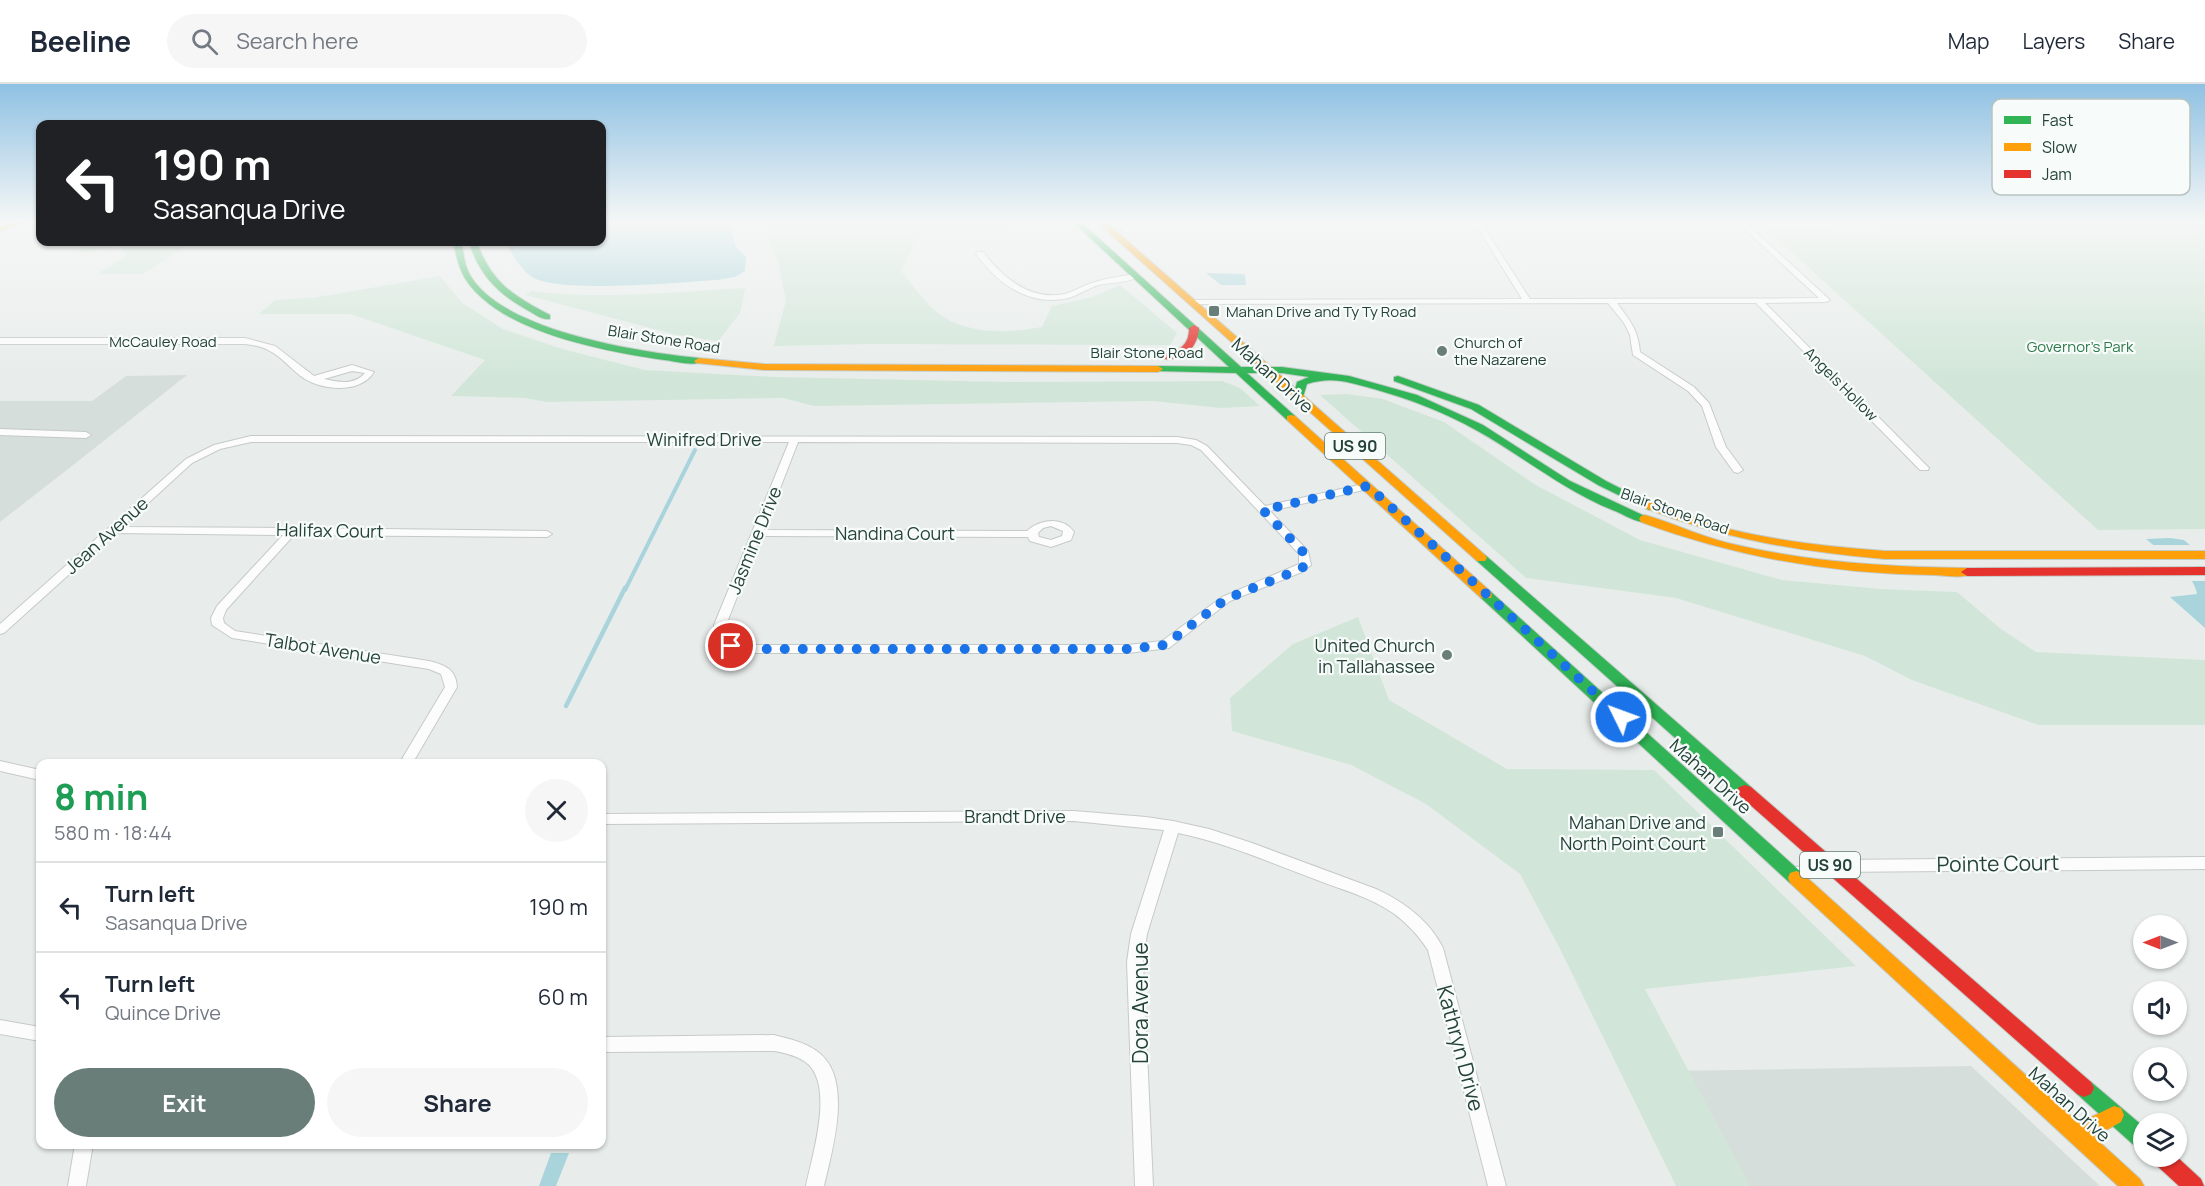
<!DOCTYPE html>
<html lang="en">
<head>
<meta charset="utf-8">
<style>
  :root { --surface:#fff; --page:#f6f6f7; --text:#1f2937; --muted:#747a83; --line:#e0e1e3; --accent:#697e78 }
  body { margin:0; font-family:Manrope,sans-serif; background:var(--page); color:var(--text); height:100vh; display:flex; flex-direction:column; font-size:22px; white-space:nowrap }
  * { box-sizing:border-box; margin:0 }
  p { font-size:20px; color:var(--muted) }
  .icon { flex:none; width:33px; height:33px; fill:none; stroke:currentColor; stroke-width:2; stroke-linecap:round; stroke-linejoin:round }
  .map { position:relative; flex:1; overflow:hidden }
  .sheet { position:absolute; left:36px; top:675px; width:570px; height:390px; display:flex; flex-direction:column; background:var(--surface); border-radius:12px; box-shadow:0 2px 4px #0004 }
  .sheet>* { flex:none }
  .guide { position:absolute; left:36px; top:36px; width:570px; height:126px; border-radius:12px; box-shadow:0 2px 4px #0004; background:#202124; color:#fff; overflow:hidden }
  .needle { width:39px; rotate:270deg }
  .tools { position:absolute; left:2133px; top:831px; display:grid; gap:12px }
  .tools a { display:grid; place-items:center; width:54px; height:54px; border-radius:50%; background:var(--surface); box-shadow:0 2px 4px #0004; font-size:30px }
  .pin { position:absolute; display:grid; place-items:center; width:51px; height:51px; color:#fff; margin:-26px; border:3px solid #fff; border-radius:50%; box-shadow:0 2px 6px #0007 }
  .me { position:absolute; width:66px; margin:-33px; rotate:312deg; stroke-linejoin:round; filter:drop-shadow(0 0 4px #0008) }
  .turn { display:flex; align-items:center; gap:21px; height:126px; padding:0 18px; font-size:27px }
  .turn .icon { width:78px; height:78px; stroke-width:2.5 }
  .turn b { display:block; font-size:42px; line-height:51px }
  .round { display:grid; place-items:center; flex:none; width:63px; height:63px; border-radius:32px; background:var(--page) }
  .head { display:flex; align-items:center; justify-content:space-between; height:102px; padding:0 18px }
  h1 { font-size:36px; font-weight:700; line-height:45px; color:#1e9e55 }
  .action { display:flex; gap:12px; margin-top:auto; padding:12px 18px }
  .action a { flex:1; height:69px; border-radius:36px; background:var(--accent); color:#fff; font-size:24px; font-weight:700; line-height:69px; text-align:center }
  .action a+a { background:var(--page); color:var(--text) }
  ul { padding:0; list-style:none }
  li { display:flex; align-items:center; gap:18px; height:90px; padding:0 18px; border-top:2px solid var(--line) }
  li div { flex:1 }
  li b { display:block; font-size:22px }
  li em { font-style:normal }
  header { display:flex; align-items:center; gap:36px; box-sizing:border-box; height:84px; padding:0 30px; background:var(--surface); border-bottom:2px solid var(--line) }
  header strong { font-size:28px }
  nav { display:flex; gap:33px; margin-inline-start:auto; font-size:21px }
  .search { width:420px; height:54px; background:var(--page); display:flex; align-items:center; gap:15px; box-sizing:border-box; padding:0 21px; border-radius:33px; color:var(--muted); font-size:22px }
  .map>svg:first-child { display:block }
  .built { fill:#d6dedb }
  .green { fill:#d1e6d8 }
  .water { fill:#a9d4db }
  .pier { fill:#e8edeb }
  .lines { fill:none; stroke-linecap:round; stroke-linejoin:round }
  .stream-far1 { stroke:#a9d4db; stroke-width:4 }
  .stream { stroke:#a9d4db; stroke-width:4.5 }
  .street-casing { stroke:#c5cac8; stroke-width:2 }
  .fast-casing { stroke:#c3cbc8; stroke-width:2 }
  .slow-casing { stroke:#c3cbc8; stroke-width:2 }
  .jam-casing { stroke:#c3cbc8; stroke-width:2 }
  .street { fill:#fcfcfc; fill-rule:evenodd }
  .fast { fill:#30b455; fill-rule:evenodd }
  .slow { fill:#ff9f0a; fill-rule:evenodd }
  .jam { fill:#e5322d; fill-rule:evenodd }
  .route { stroke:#1a73e8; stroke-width:10; stroke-dasharray:0 18 }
  .poi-dot { fill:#697e78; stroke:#f7fbf9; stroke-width:2 }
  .labels { text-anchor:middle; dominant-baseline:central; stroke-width:4.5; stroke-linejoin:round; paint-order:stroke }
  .far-poi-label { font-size:15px; fill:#24423a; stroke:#f7fbf9; text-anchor:start }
  .far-street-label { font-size:15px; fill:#24423a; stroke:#f7fbf9 }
  .far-park-label { font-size:15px; fill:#2d7a4b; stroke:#f7fbf9 }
  .shield { fill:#f7fbf9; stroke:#637a73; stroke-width:1.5 }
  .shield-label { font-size:16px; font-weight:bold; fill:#24423a }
  .street-label { font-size:18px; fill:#24423a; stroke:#f7fbf9 }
  .poi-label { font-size:18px; fill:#24423a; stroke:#f7fbf9; text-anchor:end }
  .near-street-label { font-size:21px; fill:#24423a; stroke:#f7fbf9 }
  .key { fill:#f7fbf9; stroke:#b8c4c0; stroke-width:1.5 }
  .key-label { font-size:16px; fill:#24423a }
</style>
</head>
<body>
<header>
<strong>Beeline</strong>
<div class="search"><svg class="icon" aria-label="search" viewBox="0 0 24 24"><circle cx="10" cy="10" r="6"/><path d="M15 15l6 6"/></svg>Search here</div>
<nav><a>Map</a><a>Layers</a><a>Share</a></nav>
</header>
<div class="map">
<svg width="2205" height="1102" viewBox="0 0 2205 1102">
  <rect width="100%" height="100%" fill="#e8edeb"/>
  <path class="built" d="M 187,291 L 72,382 L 0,438 L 0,317 L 92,317 L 126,292 Z
    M 1971,982 L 2100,1102 L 1712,1102 L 1669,987 Z"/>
  <path class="green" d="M 760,139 L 1055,139 L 1060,143 L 917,154 L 901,187 C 911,199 920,212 931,223 C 960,251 1005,250 1042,243 L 1052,222 L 1093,213 L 1120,201 L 1177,249 L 1170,261 L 869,260 L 774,262 L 786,217 L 778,177 Z
    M 1882,139 L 2205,139 L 2205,445 L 2098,446 L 1764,143 L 1885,141 Z
    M 82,158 L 194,158 L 143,190 L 97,190 L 127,172 L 119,162 L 81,169 L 78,159 Z
    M 440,192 L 462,219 L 503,245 L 562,265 L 645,286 L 775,293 L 1009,298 L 1222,297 L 1240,304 L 1260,322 L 1221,324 L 1153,317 L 814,322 L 783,314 L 547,318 L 525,314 L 451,312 L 485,276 L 351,230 L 259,230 L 275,216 L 313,214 Z
    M 745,204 L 740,229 L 718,257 L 677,251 L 526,211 L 531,207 C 602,216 674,208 745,204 Z
    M 1347,310 L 1383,315 L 1444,338 L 1534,400 L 1640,456 L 1782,496 L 1881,505 L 1957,508 L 2001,545 L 2036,568 L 2205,576 L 2205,641 L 2038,641 L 1912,596 L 1865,572 L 1676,514 L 1526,494 L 1320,311 Z
    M 1358,533 L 1389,616 L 1507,685 L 1654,686 L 1856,882 L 1645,905 L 1750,1102 L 1676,1102 L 1559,863 L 1520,790 L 1426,720 L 1351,681 L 1232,647 L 1230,614 L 1293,560 Z"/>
  <path class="water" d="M 602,139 L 729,139 L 736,163 L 746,173 L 745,187 L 735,193 L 717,196 C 681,198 559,210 532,193 C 521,185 513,172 506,160 L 507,158 L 602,158 Z
    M 1206,189 L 1242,190 L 1245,191 L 1246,201 L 1221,201 Z
    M 2170,454 L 2184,456 L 2205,474 L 2205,544 L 2170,513 L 2197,510 C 2195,490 2161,468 2146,455 Z
    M 551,1069 L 569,1069 L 556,1102 L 539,1102 Z"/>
  <path class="pier" d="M 2149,461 L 2194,461 L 2205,470 L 2205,497 L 2188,497 Z"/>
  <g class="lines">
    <path class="stream-far1" d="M 625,506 L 695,366"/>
    <path class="stream" d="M 566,622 L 625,504"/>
    <g class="street-casing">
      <path id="street" d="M 1116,139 L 1123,139 L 1133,147 L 1126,149 Z
        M 1475,139 L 1481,139 L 1530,215 L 1819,214 L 1738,139 L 1746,139 L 1830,216 L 1826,218 L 1765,219 L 1929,384 L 1928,386 L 1920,386 L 1756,219 L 1617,219 C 1630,237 1638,245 1640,268 L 1694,303 L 1709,319 L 1726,363 L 1743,386 L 1738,389 L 1734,388 L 1716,363 L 1702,322 L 1688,307 L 1633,271 L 1630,251 L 1624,239 L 1608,219 L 1193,220 L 1189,218 L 1193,216 L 1522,215 Z
        M 977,168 L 983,168 C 1003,194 1030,217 1065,210 C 1075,207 1084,201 1095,198 C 1108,194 1122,192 1136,190 L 1140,192 C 1129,199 1112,198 1099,201 C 1088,204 1079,211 1068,214 C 1029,223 998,200 976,170 Z
        M 0,254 L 245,254 L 275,262 L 314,292 L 352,281 L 374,288 C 361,309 325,307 305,295 C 292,287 282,272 268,266 C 261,262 252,261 245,260 L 0,260 ZM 352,287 L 365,289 C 354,302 338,298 324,295 Z
        M 0,345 L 86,348 L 91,351 L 86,354 L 0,351 Z
        M 251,352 L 1177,353 L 1196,356 L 1207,362 L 1265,422 L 1368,399 L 1373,402 L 1368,405 L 1270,427 L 1308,467 L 1311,481 L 1302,488 L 1230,517 L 1169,564 L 1128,569 L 749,569 C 732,565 713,562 714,541 L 789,358 L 251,358 L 220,365 L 192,379 L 122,443 L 289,444 L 293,443 L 297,444 L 547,447 L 552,450 L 547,453 L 294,451 L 226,526 L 223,534 L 224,539 L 235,547 L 429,577 C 445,581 456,585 457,603 L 412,680 L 399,680 L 445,603 L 441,590 L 429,585 L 232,554 L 212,541 L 211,534 L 217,522 L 283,451 L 115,449 L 4,549 L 0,550 L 0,540 L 186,375 L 214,361 ZM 798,358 L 1177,359 L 1191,361 L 1201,366 L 1299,470 L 1299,480 L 1222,513 L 1162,557 L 1128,561 L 749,561 L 737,558 L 727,552 L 726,541 L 761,452 L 1028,453 L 1030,457 L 1051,463 L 1071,456 L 1074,448 C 1063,432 1040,435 1027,447 L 764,446 ZM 1051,442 L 1063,447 L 1062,452 L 1051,456 L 1039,453 L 1038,449 L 1043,444 Z
        M 0,677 L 40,686 L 40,696 L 0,687 Z
        M 1074,727 L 1146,733 L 1173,737 L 1209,745 L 1252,759 L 1376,805 C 1404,818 1429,836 1443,864 L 1506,1102 L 1488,1102 L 1428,866 C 1418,851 1407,839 1393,829 C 1370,813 1343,806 1317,796 C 1271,779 1227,759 1178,749 L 1147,850 L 1143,878 L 1153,1102 L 1135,1102 L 1127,878 L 1131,850 L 1164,746 L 1074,737 L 602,740 L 602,730 Z
        M 2205,773 L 2205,785 L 1831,788 L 1792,796 L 1787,794 L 1785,790 L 1787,786 L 1792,784 L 1831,776 Z
        M 0,936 L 40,943 L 40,957 L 0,950 Z
        M 774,951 C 789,955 805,958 818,968 C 854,995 832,1066 824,1102 L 806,1102 C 812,1072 834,1004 808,980 C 799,972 786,969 774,967 L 602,968 L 602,953 Z
        M 75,1060 L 93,1060 L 86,1102 L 68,1102 Z"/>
    </g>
    <g class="fast-casing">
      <path id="fast" d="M 1074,139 L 1082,139 L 1241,283 L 1282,283 L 1349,292 L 1417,311 L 1483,341 L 1570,397 L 1651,435 L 1649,438 C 1638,440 1625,431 1615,427 C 1564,407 1523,372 1476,346 C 1444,328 1409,315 1374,305 C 1348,298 1332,292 1307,300 L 1303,313 L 1298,316 L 1293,313 L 1297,298 L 1309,293 L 1282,289 L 1247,289 L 1295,332 L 1295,336 L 1287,336 L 1236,289 L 1155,287 L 1155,283 L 1158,282 L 1229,283 Z
        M 453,158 L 461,158 C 464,168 464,180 469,189 C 499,247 640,268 699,274 L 704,277 C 695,283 674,277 664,276 C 608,268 524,252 482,214 C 461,195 459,183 453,158 Z
        M 469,158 L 477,158 C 491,198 513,212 550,231 L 550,235 C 542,236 536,231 529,227 C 499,211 479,191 469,158 Z
        M 1398,292 L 1479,321 L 1606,397 L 1655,422 L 1649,426 L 1645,424 L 1598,401 L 1471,325 L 1394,297 L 1394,293 Z
        M 1481,470 L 1485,471 L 1751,703 L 1753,707 L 1751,711 L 1739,711 L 1477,477 L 1475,474 L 1477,471 Z
        M 1486,507 L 1491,508 L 1802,789 L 1804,794 L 1802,799 L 1796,801 L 1790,799 L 1481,514 L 1480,511 Z
        M 2084,995 L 2091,998 L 2144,1043 L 2144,1066 L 2137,1064 L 2077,1010 L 2074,1004 L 2077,998 Z"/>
    </g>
    <g class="slow-casing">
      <path id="slow" d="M 14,139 L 26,139 L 0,147 L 0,143 Z
        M 1098,139 L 1107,139 L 1485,471 L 1487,474 L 1485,477 L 1477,477 Z
        M 699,274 L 764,280 L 1158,282 L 1163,285 L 1158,288 L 764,286 L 696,279 L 694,277 Z
        M 1291,331 L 1295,332 L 1491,508 L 1492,511 L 1491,514 L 1481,514 L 1287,336 L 1287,332 Z
        M 1649,418 C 1677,426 1704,438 1733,446 C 1783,458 1834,463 1885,467 L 2205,467 L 2205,475 L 1885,475 C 1802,468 1723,455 1645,424 L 1643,422 L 1645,420 Z
        M 1645,431 C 1673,439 1700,452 1728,459 C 1807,478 1887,483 1967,484 L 1973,488 C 1965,496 1945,491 1933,491 C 1833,490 1735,473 1641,438 L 1639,435 L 1641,432 Z
        M 1796,787 L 1802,789 L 2079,1039 L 2114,1022 L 2121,1024 L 2124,1031 L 2121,1038 L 2094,1053 L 2140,1095 L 2144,1102 L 2118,1102 L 1790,799 L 1788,794 L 1790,789 Z"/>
    </g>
    <g class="jam-casing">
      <path id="jam" d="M 1194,241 L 1199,244 C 1198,263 1184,277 1165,275 L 1165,271 C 1180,266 1189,261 1189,244 Z
        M 2205,483 L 2205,491 L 1967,492 L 1961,488 L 1967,484 Z
        M 1745,701 L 1751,703 L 2091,998 L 2094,1004 L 2091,1010 L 2084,1013 L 2077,1010 L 1739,711 L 1737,707 L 1739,703 Z
        M 2151,1072 L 2176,1072 L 2201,1095 L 2204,1102 L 2179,1102 L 2154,1079 Z"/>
    </g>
    <use href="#street" class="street"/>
    <use href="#fast" class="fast"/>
    <use href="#slow" class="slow"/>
    <use href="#jam" class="jam"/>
  </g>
  <linearGradient id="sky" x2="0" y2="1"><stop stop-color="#8fc1e3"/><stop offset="0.47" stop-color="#f5f7f6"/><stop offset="1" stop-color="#f5f7f6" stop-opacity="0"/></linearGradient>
  <rect width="2205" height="293" fill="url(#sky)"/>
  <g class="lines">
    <path class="route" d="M 731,562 L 749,565 L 1128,565 L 1165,561 L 1226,515 L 1298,486 L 1305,482 L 1304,469 L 1263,426 L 1368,402 L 1621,633"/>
  </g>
  <g class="poi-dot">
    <rect x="1208" y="221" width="12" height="12" rx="3"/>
    <circle cx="1442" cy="267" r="6"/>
    <circle cx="1447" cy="571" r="6"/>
    <rect x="1712" y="742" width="12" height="12" rx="3"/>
  </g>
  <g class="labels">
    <g class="far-poi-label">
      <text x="1226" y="227">Mahan Drive and Ty Ty Road</text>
      <text x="1454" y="258">Church of<tspan x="1454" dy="17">the Nazarene</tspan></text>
    </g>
    <g class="far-street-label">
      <text transform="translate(664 255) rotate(9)">Blair Stone Road</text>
      <text x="163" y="257">McCauley Road</text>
      <text x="1147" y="268">Blair Stone Road</text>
      <text transform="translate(1841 300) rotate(45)">Angels Hollow</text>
      <text transform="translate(1675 427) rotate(19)">Blair Stone Road</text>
    </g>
    <g class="far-park-label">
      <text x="2080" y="262">Governor's Park</text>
    </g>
    <g class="shield">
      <rect x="1325" y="349" width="60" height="26" rx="4.5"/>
      <rect x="1800" y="768" width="60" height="26" rx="4.5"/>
    </g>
    <g class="shield-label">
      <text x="1355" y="362">US 90</text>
      <text x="1830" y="781">US 90</text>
    </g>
    <g class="street-label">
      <text transform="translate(1273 291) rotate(42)">Mahan Drive</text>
      <text x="704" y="355">Winifred Drive</text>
      <text transform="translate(330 446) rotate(1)">Halifax Court</text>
      <text x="895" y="449">Nandina Court</text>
      <text transform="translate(106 451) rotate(-42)">Jean Avenue</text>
      <text transform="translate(754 456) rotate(-68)">Jasmine Drive</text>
      <text transform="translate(323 564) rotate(9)">Talbot Avenue</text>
      <text transform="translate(1711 692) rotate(42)">Mahan Drive</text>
      <text x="1015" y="732">Brandt Drive</text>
      <text transform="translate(2070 1020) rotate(42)">Mahan Drive</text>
    </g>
    <g class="poi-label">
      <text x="1435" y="561">United Church<tspan x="1435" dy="21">in Tallahassee</tspan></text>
      <text x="1706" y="738">Mahan Drive and<tspan x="1706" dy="21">North Point Court</tspan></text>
    </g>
    <g class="near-street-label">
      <text transform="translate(1998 779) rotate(-1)">Pointe Court</text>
      <text transform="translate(1140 919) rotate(-90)">Dora Avenue</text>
      <text transform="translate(1461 964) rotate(75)">Kathryn Drive</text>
    </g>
  </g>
  <rect x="1992" y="15" width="198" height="96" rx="9" class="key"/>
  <rect x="2004" y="32" width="27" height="8" fill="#30b455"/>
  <rect x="2004" y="59" width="27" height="8" fill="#ff9f0a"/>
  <rect x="2004" y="86" width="27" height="8" fill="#e5322d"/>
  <g class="key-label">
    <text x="2042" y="42">Fast</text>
    <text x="2042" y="69">Slow</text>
    <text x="2042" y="96">Jam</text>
  </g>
</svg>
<div class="tools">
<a><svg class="needle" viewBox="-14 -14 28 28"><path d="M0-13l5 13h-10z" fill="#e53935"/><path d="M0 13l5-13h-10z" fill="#747a83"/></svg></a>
<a><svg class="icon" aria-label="sound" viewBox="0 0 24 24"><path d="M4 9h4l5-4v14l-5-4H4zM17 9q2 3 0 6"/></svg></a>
<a><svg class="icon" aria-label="search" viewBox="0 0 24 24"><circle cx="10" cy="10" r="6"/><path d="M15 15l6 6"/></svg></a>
<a><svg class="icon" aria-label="layers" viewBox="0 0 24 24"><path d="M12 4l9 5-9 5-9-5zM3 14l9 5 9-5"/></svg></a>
</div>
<div class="pin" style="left:731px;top:562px;background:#d93025"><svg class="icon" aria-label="arrive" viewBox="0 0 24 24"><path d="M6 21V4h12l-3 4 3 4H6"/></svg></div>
<svg class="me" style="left:1621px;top:633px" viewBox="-20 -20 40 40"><circle r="17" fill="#1a73e8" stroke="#fff" stroke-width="3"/><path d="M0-11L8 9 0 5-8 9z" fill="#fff"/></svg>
<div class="guide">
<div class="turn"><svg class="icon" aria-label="left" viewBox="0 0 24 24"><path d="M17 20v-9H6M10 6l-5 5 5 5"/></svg><div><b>190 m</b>Sasanqua Drive</div></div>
</div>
<section class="sheet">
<div class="head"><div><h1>8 min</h1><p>580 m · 18:44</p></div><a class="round"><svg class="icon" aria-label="close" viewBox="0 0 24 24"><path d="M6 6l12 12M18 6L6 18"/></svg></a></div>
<ul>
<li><svg class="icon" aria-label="left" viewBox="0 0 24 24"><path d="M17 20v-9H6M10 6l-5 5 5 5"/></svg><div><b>Turn left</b><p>Sasanqua Drive</p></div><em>190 m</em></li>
<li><svg class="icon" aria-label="left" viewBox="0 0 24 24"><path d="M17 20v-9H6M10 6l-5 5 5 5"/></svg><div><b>Turn left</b><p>Quince Drive</p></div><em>60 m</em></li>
</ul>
<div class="action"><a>Exit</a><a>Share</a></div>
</section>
</div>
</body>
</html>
